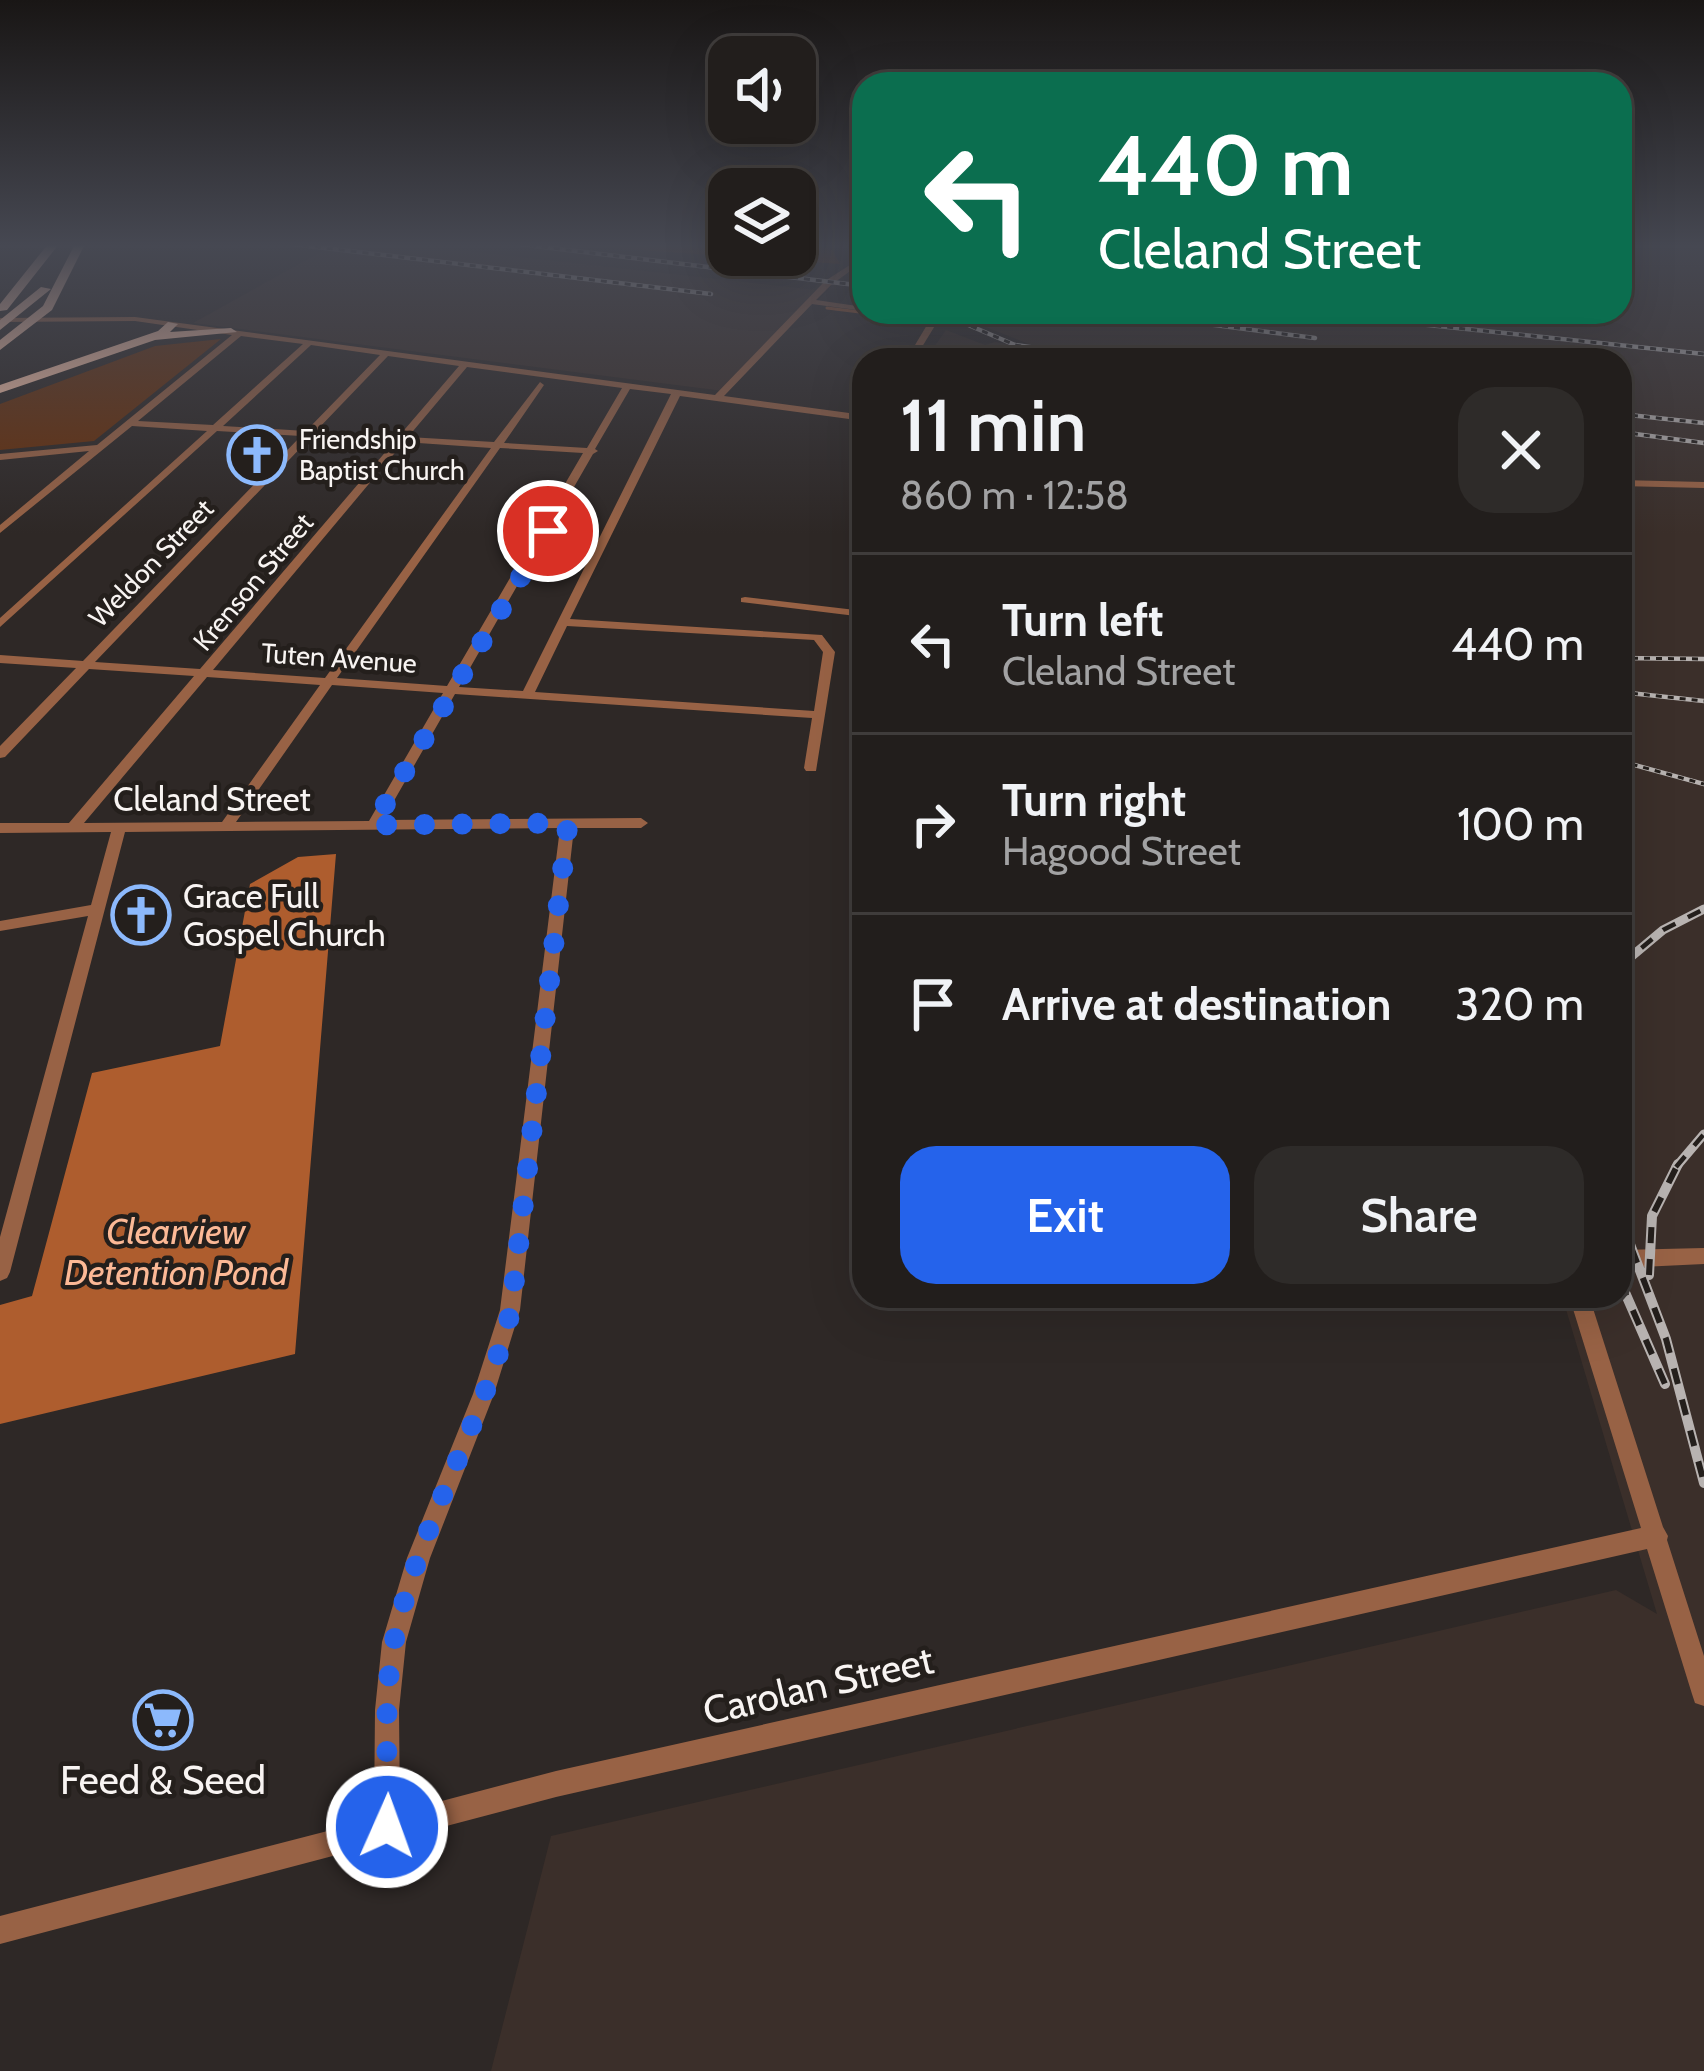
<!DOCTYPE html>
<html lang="en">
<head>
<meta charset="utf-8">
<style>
  :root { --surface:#221e1c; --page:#2e2b29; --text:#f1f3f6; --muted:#a2a2a3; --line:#3f3c3b; --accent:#2563eb }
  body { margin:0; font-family:Cabin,sans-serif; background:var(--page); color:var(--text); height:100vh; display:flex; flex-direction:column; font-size:45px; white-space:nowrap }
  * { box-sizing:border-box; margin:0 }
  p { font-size:39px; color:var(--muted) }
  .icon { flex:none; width:66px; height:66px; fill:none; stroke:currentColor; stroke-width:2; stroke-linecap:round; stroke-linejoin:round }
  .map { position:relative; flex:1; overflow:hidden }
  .side { position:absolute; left:852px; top:348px; width:780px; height:960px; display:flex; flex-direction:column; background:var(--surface); border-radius:36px; box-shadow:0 12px 48px #0002,0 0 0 3px var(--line) }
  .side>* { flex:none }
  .guide { position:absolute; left:852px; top:72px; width:780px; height:252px; border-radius:36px; box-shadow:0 12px 48px #0002,0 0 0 3px var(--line); background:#0b6e4f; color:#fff; overflow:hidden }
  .fabs { position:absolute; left:708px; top:36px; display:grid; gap:24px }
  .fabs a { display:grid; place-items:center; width:108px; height:108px; border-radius:24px; background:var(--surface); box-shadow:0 12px 48px #0002,0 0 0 3px var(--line); font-size:60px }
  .pin { position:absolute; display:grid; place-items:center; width:102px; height:102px; color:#fff; margin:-51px; border:6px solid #fff; border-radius:50%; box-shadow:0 3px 12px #0007 }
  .me { position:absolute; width:132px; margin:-66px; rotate:2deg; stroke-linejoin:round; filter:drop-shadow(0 0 9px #0008) }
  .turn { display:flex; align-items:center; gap:42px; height:252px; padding:0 48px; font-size:54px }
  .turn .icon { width:156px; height:156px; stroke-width:2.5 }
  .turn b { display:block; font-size:84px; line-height:102px }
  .round { display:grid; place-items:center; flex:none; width:126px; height:126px; border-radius:36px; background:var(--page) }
  .head { display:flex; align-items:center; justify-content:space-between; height:204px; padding:0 48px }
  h1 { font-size:72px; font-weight:600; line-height:90px }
  .cta { display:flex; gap:24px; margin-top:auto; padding:24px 48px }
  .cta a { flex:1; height:138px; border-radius:36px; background:var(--accent); color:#fff; font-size:48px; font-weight:600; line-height:138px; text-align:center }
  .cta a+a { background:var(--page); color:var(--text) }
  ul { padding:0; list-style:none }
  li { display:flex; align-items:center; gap:36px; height:180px; padding:0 48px; border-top:3px solid var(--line) }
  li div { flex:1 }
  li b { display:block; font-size:45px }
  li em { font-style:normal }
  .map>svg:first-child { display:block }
  .built { fill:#3b2f2a }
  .green { fill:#672f0b }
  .water { fill:#ae5d2e }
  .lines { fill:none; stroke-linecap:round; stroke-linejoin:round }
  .stream { stroke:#ae5d2e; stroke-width:3 }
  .minor { fill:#986245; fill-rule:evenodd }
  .highway { fill:#fdc6ab; fill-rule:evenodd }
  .rail-far2-casing { stroke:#b8b3b1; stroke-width:4.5 }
  .rail-far1-casing { stroke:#b8b3b1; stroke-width:9 }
  .rail-casing { stroke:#b8b3b1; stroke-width:10 }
  .rail-far2 { stroke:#241f1c; stroke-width:3; stroke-dasharray:6; stroke-linecap:butt }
  .rail-far1 { stroke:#241f1c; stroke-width:4.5; stroke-dasharray:14; stroke-linecap:butt }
  .rail { stroke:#241f1c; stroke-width:6; stroke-dasharray:16; stroke-linecap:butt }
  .route { stroke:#2563eb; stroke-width:21; stroke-dasharray:0 37.8 }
  .labels { text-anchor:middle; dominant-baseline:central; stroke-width:9; stroke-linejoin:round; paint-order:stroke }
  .far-poi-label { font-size:27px; fill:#f8f4f2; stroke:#241f1c; text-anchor:start }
  .far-street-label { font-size:27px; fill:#f8f4f2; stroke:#241f1c }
  .street-label { font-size:33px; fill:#f8f4f2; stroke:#241f1c }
  .poi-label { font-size:33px; fill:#f8f4f2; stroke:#241f1c; text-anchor:start }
  .water-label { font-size:36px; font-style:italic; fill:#fcb996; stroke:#241f1c }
  .near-street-label { font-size:39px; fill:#f8f4f2; stroke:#241f1c }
  .near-poi-label { font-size:39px; fill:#f8f4f2; stroke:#241f1c }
</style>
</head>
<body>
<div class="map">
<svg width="1704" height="2071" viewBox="0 0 1704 2071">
  <rect width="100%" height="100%" fill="#2e2826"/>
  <path class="built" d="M 335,244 L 403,244 L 816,290 L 723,391 L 193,323 Z
    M 1620,244 L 1704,244 L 1704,2071 L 491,2071 L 551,1836 L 1616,1590 L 1657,1614 L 1562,1296 L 1620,1296 L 1620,360 L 1138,360 L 1034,346 L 948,312 L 1620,312 Z
    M 946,330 L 985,345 L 995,342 L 1101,360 L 925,360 Z"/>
  <path class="green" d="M 553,244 L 729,244 L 729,255 L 795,255 L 795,244 L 829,244 L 840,264 Z
    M 221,339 L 94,441 L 0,450 L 0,404 L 155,346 Z"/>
  <path class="water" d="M 336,854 L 295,1354 L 0,1424 L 0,1305 L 32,1296 L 92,1073 L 220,1046 L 250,884 L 298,857 Z"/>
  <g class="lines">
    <path class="stream" d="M 827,308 L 876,314
      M 890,316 L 907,318
      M 971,322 L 972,317"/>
    <path class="minor" d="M 864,256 L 864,261 L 831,285 L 816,300 L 864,307 L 864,311 L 812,304 L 724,396 L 864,415 L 864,421 L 680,396 L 570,619 L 822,635 L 835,652 L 816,771 L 806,771 L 804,768 L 812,718 L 455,694 L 383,820 L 641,818 L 648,823 L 641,828 L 574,828 L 520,1310 L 494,1394 L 430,1558 L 406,1642 L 399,1710 L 400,1812 L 556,1771 L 1641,1528 L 1569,1296 L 1589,1296 L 1663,1527 L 1668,1536 L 1667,1540 L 1704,1656 L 1704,1706 L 1695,1703 L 1692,1694 L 1647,1549 L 556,1797 L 0,1944 L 0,1916 L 374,1819 L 375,1710 L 382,1642 L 407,1558 L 473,1394 L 500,1310 L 560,828 L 125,832 L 10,1272 L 7,1278 L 0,1281 L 0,1237 L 88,916 L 0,931 L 0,921 L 91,905 L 111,832 L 0,833 L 0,823 L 69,823 L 194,676 L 89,669 L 5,757 L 0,758 L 0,746 L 76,668 L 0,663 L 0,655 L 83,661 L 301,436 L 217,431 L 0,627 L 0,618 L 207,431 L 132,426 L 0,533 L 0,525 L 89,451 L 0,460 L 0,454 L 97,445 L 232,335 L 135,321 L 0,322 L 0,318 L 135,317 L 715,395 L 825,281 ZM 241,336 L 303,344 L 213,425 L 138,421 ZM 311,345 L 380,355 L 306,431 L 223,426 ZM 388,356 L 459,366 L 399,436 L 316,431 ZM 467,367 L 622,388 L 587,448 L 504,443 L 544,385 L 540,382 L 494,442 L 408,437 ZM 630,389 L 671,394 L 523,691 L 459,687 L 593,454 L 598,451 L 595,449 ZM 311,437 L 394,442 L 200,669 L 95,662 ZM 404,442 L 491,448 L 325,678 L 213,670 ZM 500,448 L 583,453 L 447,686 L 337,678 ZM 567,626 L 814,640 L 823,652 L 814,711 L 535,692 ZM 207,677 L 320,685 L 222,822 L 84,823 ZM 332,685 L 443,693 L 369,821 L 236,822 Z
      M 886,312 L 899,312 L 936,324 L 914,360 L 906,360 L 927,325 Z
      M 1234,312 L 1242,312 L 1239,321 L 1235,323 L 1231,321 Z
      M 1620,480 L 1704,482 L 1704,488 L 1620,486 Z
      M 745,597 L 864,611 L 864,617 L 741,602 L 741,598 Z
      M 1704,1248 L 1704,1264 L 1620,1268 L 1620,1250 Z"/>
    <path class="highway" d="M 48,244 L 59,244 L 7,310 L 0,311 L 0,304 Z
      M 75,244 L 85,244 L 52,310 L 0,350 L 0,340 L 43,306 Z
      M 41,287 L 51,289 L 0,330 L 0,320 Z
      M 168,322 L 178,324 L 170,332 L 231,328 L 237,332 L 155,340 L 0,393 L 0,385 L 158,331 Z"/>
    <g class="rail-far2-casing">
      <path id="rail-far2" d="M 291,244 L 711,294
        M 518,244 L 864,286
        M 938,312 L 1015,345 L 1119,360
        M 1115,312 L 1315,338
        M 1304,312 L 1704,354
        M 1620,414 L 1704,423
        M 1620,432 L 1704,443
        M 1620,658 L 1704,659
        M 1620,692 L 1704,701
        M 1620,761 L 1704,784"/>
    </g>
    <g class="rail-far1-casing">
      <path id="rail-far1" d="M 1620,966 L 1663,930 L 1704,909
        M 1676,1167 L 1704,1134"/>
    </g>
    <g class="rail-casing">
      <path id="rail" d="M 1620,1218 L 1666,1339 L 1704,1483
        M 1649,1275 L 1652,1216 L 1678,1164
        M 1620,1281 L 1665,1384"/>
    </g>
    <use href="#rail-far2" class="rail-far2"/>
    <use href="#rail-far1" class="rail-far1"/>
    <use href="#rail" class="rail"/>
  </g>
  <linearGradient id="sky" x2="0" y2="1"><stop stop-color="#191615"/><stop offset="0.46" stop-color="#464852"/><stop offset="1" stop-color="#464852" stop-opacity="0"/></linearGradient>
  <rect width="1704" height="534" fill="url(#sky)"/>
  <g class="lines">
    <path class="route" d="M 387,1827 C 389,1768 382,1700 394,1642 C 418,1527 483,1424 511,1310 L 568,823 L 373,825 L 548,531"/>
  </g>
  <defs>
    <g id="church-ring" transform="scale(3)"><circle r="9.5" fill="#241f1c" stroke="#8cb9fc" stroke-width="1.5"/><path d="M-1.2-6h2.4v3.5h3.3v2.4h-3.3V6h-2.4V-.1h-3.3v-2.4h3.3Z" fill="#8cb9fc"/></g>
    <g id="supermarket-ring" transform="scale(3)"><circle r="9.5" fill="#241f1c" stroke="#8cb9fc" stroke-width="1.5"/><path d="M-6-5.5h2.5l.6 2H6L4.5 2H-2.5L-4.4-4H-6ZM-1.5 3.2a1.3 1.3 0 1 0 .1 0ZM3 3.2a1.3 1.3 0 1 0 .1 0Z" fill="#8cb9fc"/></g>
  </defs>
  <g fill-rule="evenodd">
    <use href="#church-ring" x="257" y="455"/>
    <use href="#church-ring" x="141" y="915"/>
    <use href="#supermarket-ring" x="163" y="1720"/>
  </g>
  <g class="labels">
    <g class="far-poi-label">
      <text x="299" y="439">Friendship<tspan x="299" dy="31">Baptist Church</tspan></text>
    </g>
    <g class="far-street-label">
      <text transform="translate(151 563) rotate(-46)">Weldon Street</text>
      <text transform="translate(253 582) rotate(-50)">Krenson Street</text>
      <text transform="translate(339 658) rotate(4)">Tuten Avenue</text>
    </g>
    <g class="street-label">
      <text x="212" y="799">Cleland Street</text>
    </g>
    <g class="poi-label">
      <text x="183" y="896">Grace Full<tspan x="183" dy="38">Gospel Church</tspan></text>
    </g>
    <g class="water-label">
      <text x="176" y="1231">Clearview<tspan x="176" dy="41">Detention Pond</tspan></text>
    </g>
    <g class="near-street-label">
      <text transform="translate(818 1685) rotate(-13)">Carolan Street</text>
    </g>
    <g class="near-poi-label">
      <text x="163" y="1780">Feed &amp; Seed</text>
    </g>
  </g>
</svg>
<div class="fabs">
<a><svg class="icon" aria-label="sound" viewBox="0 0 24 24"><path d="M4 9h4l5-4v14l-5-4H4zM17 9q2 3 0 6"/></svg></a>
<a><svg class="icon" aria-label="layers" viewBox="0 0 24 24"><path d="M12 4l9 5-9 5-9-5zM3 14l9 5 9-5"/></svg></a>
</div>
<div class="pin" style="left:548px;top:531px;background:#d93025"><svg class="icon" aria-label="arrive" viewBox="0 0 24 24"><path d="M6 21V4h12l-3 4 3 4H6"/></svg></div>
<svg class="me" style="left:387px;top:1827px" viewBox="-20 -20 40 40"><circle r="17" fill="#2563eb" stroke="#fff" stroke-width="3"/><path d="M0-11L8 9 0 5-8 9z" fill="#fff"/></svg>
<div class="guide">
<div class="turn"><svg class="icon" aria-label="left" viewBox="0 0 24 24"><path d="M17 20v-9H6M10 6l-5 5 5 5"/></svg><div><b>440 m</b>Cleland Street</div></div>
</div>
<section class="side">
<div class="head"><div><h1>11 min</h1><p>860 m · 12:58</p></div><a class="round"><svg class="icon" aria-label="close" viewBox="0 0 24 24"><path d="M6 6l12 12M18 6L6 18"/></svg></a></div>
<ul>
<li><svg class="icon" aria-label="left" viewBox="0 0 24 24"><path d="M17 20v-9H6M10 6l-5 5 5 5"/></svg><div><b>Turn left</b><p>Cleland Street</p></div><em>440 m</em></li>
<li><svg class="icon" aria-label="right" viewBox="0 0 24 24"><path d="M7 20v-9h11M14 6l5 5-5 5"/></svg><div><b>Turn right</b><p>Hagood Street</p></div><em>100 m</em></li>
<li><svg class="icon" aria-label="arrive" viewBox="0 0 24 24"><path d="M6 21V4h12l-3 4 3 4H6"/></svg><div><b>Arrive at destination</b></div><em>320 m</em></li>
</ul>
<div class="cta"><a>Exit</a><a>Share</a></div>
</section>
</div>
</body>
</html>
